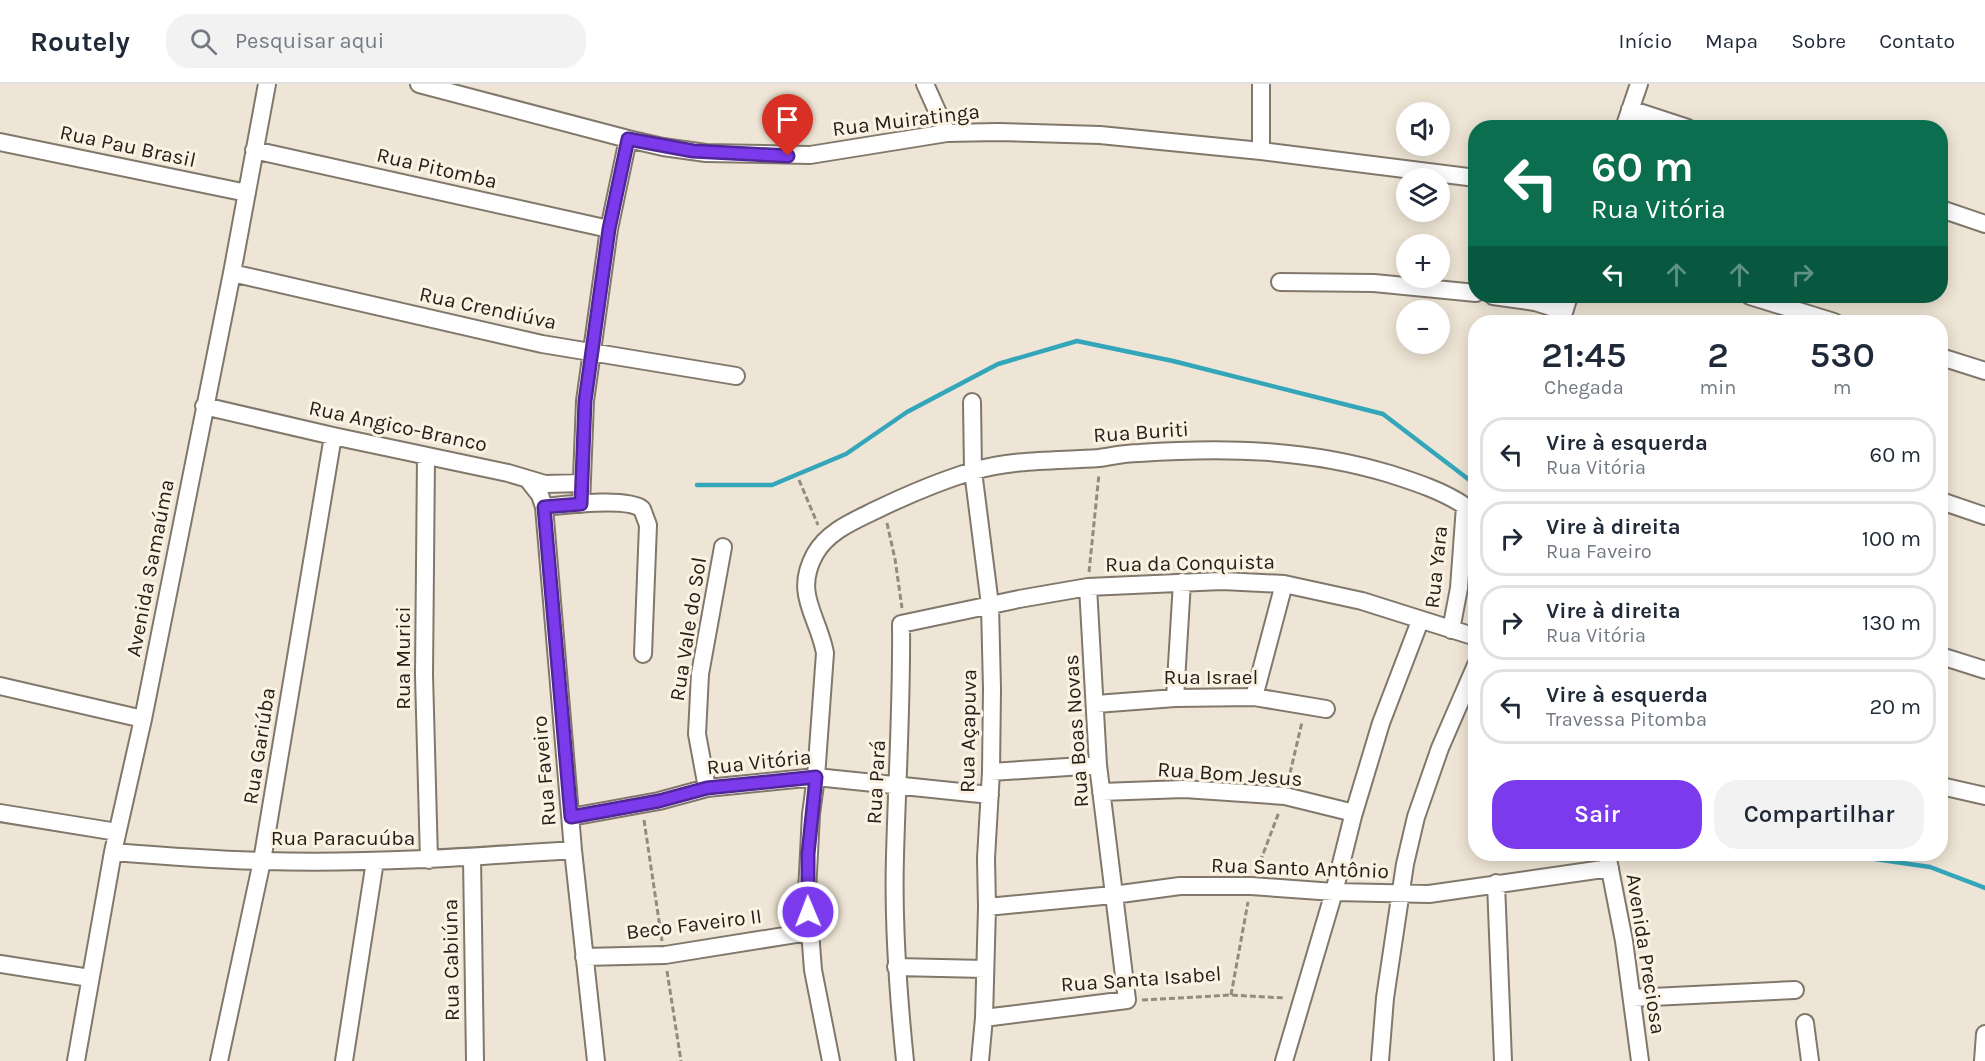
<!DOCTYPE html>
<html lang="pt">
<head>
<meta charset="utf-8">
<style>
  :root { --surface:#fff; --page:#f2f2f3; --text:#1f2937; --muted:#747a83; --line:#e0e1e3; --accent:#7c3aed }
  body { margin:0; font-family:Karla,sans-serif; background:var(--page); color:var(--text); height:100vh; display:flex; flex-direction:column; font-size:22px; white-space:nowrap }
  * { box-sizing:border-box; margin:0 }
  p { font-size:20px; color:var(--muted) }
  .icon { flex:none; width:33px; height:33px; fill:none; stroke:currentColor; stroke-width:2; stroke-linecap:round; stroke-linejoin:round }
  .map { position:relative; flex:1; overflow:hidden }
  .details { position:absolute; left:1468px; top:231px; width:480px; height:546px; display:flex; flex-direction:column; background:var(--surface); border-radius:24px; box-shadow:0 3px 15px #0003 }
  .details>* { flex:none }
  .banner { position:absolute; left:1468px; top:36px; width:480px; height:183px; border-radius:24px; box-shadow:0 3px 15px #0003; background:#0b6e4f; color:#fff; overflow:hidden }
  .tools { position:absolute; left:1396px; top:18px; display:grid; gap:12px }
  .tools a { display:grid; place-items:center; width:54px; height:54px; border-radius:50%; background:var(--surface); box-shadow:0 3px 15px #0003; font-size:30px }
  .pin { position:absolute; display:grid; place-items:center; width:51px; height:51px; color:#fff; margin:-62px -26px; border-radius:50% 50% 50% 0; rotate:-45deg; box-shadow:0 0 6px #0007 }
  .pin .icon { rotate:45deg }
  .me { position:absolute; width:66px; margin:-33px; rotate:359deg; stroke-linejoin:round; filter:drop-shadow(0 0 4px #0008) }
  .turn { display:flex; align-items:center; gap:21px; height:126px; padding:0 24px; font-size:27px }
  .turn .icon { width:78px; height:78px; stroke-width:2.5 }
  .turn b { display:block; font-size:42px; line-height:51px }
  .lanes { display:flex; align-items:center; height:57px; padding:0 24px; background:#0003; justify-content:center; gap:30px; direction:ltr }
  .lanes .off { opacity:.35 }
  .eta { display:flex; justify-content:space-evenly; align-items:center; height:102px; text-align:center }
  .eta b { font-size:36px; font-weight:600; line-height:42px }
  .cta { display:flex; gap:12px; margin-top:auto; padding:12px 24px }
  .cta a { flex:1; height:69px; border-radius:24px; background:var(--accent); color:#fff; font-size:24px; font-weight:600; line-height:69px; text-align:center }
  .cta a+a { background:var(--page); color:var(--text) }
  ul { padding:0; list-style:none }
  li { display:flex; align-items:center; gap:18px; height:75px; margin:0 12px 9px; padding:0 12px; border:3px solid var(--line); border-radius:24px }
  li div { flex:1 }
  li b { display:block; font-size:22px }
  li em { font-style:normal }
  header { display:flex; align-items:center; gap:36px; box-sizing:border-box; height:84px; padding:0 30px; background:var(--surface); border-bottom:2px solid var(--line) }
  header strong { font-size:28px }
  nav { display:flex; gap:33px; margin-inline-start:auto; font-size:21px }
  .search { width:420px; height:54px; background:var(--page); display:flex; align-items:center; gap:15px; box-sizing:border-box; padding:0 21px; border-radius:24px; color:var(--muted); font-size:22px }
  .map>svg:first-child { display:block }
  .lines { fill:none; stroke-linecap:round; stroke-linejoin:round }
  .stream { stroke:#34a6ba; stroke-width:4.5 }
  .minor-casing { stroke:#81776b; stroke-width:20 }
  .path { stroke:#918b80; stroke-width:3; stroke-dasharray:6 3; stroke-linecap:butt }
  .minor { stroke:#fff; stroke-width:16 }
  .route-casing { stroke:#51269a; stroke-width:15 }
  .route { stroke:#7c3aed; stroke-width:10 }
  .labels { text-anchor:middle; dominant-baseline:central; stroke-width:6; stroke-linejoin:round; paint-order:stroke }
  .street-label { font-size:21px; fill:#24211c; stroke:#fcf2e3 }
</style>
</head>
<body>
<header>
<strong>Routely</strong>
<div class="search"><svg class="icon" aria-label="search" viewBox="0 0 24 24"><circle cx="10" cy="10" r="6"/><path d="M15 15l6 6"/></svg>Pesquisar aqui</div>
<nav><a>Início</a><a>Mapa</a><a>Sobre</a><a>Contato</a></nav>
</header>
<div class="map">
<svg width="1985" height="977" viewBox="0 0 1985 977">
  <rect width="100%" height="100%" fill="#efe5d6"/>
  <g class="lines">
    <path class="stream" d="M 697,401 L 772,401 L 846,370 L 907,328 L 998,280 L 1077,257 L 1173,277 L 1383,330 L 1476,401
      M 1855,770 L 1861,773 L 1930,783 L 1985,804"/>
    <g class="minor-casing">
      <path id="minor" d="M 419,0 L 628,55 L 663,63 L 706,69 L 810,71 L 947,49 L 998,48 L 1100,51 L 1261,67 L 1476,94
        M 925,0 L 947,49
        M 1261,0 L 1261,67
        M 1630,25 L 1688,44
        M 1624,44 L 1639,0
        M 0,58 L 247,109
        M 254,66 L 609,145
        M 1941,125 L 1985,140
        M 232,189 L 542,260 L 736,292
        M 1280,198 L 1374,199 L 1476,209
        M 1493,212 L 1535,218 L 1564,227
        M 1750,212 L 1834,238
        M 1561,238 L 1569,212
        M 1941,273 L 1985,287
        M 972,318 L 973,387 L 990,521 L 992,605 L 991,688 L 986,774 L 987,823 L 984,934 L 980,977
        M 204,322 L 333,352 L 508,389 L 545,400 L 582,399
        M 426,372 L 424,591 L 429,776
        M 529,397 L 540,411 L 544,423 L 573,766 L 596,977
        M 1941,417 L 1985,432
        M 581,420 L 585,317 L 609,145 L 628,55
        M 544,423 C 564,421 627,413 642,425 L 648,441 L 643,570
        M 1941,572 L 1985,586
        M 0,602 L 143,635
        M 1254,613 L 1284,500
        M 1175,614 L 1182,498
        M 1096,620 L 1175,614 L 1254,613 L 1326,625
        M 991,688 L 1098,681
        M 1941,702 L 1985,712
        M 707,704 L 697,650 L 700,590 L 723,463
        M 1101,708 L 1184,705 L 1285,712 L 1354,729
        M 0,729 L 117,748
        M 571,733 L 659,717 L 707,704 L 816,693 L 990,711
        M 113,768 C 163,772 214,776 264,777 C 367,780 470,773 573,766
        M 1607,770 L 1624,857 L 1640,977
        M 472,773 L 475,977
        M 1496,799 L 1503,977
        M 987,823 L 1113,811 L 1180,802 L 1251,802 L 1334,808 L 1429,810 L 1610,784
        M 584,873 L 665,871 L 809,848
        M 0,880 L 90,894
        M 896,883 L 985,885
        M 1632,914 L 1795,906
        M 984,934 L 1127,916 L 1098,681 L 1088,503
        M 1805,939 L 1810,977
        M 76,977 L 113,768 L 143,635 L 232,189 L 267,0
        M 219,977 L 262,777 L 333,352
        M 344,977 L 375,777
        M 831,977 L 813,886 L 807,808 L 811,730 L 816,693 L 825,569 C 818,531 793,510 815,470 C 828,447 854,437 876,426 C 907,411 940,397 973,387 C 1014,375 1057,377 1099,374 C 1112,372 1126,369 1139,369 C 1225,363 1308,365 1390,390 C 1415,398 1443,407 1465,422 L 1459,504 L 1451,546
        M 905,977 C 898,909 893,841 895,772 C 897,695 902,618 901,540 L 1019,515 L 1088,503 L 1222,497 L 1284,500 L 1362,517 L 1476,553
        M 1284,977 L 1334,808 L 1353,732 L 1381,639 L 1420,537
        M 1380,977 L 1385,914 L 1405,780 L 1416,733 L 1440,664 L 1476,581
        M 1983,977 L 1985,950"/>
    </g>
    <path class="path" d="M 799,396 L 818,441
      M 887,439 L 895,475 L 902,524
      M 1089,488 L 1099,390
      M 1288,698 L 1302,638
      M 644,736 L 662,857
      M 1257,786 L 1279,728
      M 667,887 L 681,977
      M 1231,911 L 1248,818
      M 1142,916 L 1231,911 L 1285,914"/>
    <use href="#minor" class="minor"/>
  </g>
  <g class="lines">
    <g class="route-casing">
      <path id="route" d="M 788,72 L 693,67 L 628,55 L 609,145 L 585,317 L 581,420 L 544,423 L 571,733 L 659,717 L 707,704 L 816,693 L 808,770 L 808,828"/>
    </g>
    <use href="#route" class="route"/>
  </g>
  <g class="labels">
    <g class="street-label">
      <text transform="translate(906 36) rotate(-7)">Rua Muiratinga</text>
      <text transform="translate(128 62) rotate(12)">Rua Pau Brasil</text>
      <text transform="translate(437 84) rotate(13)">Rua Pitomba</text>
      <text transform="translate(488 224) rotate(12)">Rua Crendiúva</text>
      <text transform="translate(398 342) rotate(12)">Rua Angico-Branco</text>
      <text transform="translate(1141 348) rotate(-4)">Rua Buriti</text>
      <text transform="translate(1190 479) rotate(-1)">Rua da Conquista</text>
      <text transform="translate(1436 483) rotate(-84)">Rua Yara</text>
      <text transform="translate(150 484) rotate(-79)">Avenida Samaúma</text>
      <text transform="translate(688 545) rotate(-81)">Rua Vale do Sol</text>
      <text transform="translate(403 574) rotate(-90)">Rua Murici</text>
      <text x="1211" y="593">Rua Israel</text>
      <text transform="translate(968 647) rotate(-89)">Rua Açapuva</text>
      <text transform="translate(1076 647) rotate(-94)">Rua Boas Novas</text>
      <text transform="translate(259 662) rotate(-81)">Rua Gariúba</text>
      <text transform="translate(759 678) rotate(-6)">Rua Vitória</text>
      <text transform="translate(544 687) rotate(-95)">Rua Faveiro</text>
      <text transform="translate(1230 690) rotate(4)">Rua Bom Jesus</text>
      <text transform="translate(876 698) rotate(-87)">Rua Pará</text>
      <text x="343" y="754">Rua Paracuúba</text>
      <text transform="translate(1300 784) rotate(2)">Rua Santo Antônio</text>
      <text transform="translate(694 840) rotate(-7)">Beco Faveiro II</text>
      <text transform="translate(1646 870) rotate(81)">Avenida Preciosa</text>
      <text transform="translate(451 876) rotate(-91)">Rua Cabiúna</text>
      <text transform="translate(1141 895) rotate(-4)">Rua Santa Isabel</text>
    </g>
  </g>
</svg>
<div class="tools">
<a><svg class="icon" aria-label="sound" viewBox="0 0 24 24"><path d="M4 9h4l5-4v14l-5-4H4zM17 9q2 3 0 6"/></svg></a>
<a><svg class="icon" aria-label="layers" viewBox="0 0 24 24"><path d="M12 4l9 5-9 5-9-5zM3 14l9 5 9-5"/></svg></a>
<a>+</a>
<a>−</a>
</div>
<div class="pin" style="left:788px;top:72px;background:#d93025"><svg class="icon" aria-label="arrive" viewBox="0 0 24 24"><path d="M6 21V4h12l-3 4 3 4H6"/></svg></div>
<svg class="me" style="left:808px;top:828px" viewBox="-20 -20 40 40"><circle r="17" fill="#7c3aed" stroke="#fff" stroke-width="3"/><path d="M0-11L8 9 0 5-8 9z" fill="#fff"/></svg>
<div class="banner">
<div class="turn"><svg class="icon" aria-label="left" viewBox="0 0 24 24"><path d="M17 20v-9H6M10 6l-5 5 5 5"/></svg><div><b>60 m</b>Rua Vitória</div></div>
<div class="lanes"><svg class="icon" aria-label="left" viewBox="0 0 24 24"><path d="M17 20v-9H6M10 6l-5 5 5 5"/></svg><svg class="icon off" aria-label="ahead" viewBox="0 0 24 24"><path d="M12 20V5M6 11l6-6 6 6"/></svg><svg class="icon off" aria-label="ahead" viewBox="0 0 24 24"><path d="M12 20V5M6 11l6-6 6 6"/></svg><svg class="icon off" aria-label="right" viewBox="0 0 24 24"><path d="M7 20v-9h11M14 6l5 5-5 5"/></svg></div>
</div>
<section class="details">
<div class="eta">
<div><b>21:45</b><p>Chegada</p></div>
<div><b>2</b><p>min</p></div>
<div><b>530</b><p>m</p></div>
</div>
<ul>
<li><svg class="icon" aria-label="left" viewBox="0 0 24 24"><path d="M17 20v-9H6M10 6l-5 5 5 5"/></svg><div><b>Vire à esquerda</b><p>Rua Vitória</p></div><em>60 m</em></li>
<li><svg class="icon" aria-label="right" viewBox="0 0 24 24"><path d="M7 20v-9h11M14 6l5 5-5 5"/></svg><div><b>Vire à direita</b><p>Rua Faveiro</p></div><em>100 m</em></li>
<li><svg class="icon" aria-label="right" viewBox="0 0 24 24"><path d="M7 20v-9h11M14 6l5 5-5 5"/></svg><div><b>Vire à direita</b><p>Rua Vitória</p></div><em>130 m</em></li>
<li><svg class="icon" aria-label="left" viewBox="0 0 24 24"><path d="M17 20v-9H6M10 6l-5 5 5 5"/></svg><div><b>Vire à esquerda</b><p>Travessa Pitomba</p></div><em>20 m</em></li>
</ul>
<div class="cta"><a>Sair</a><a>Compartilhar</a></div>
</section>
</div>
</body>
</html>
